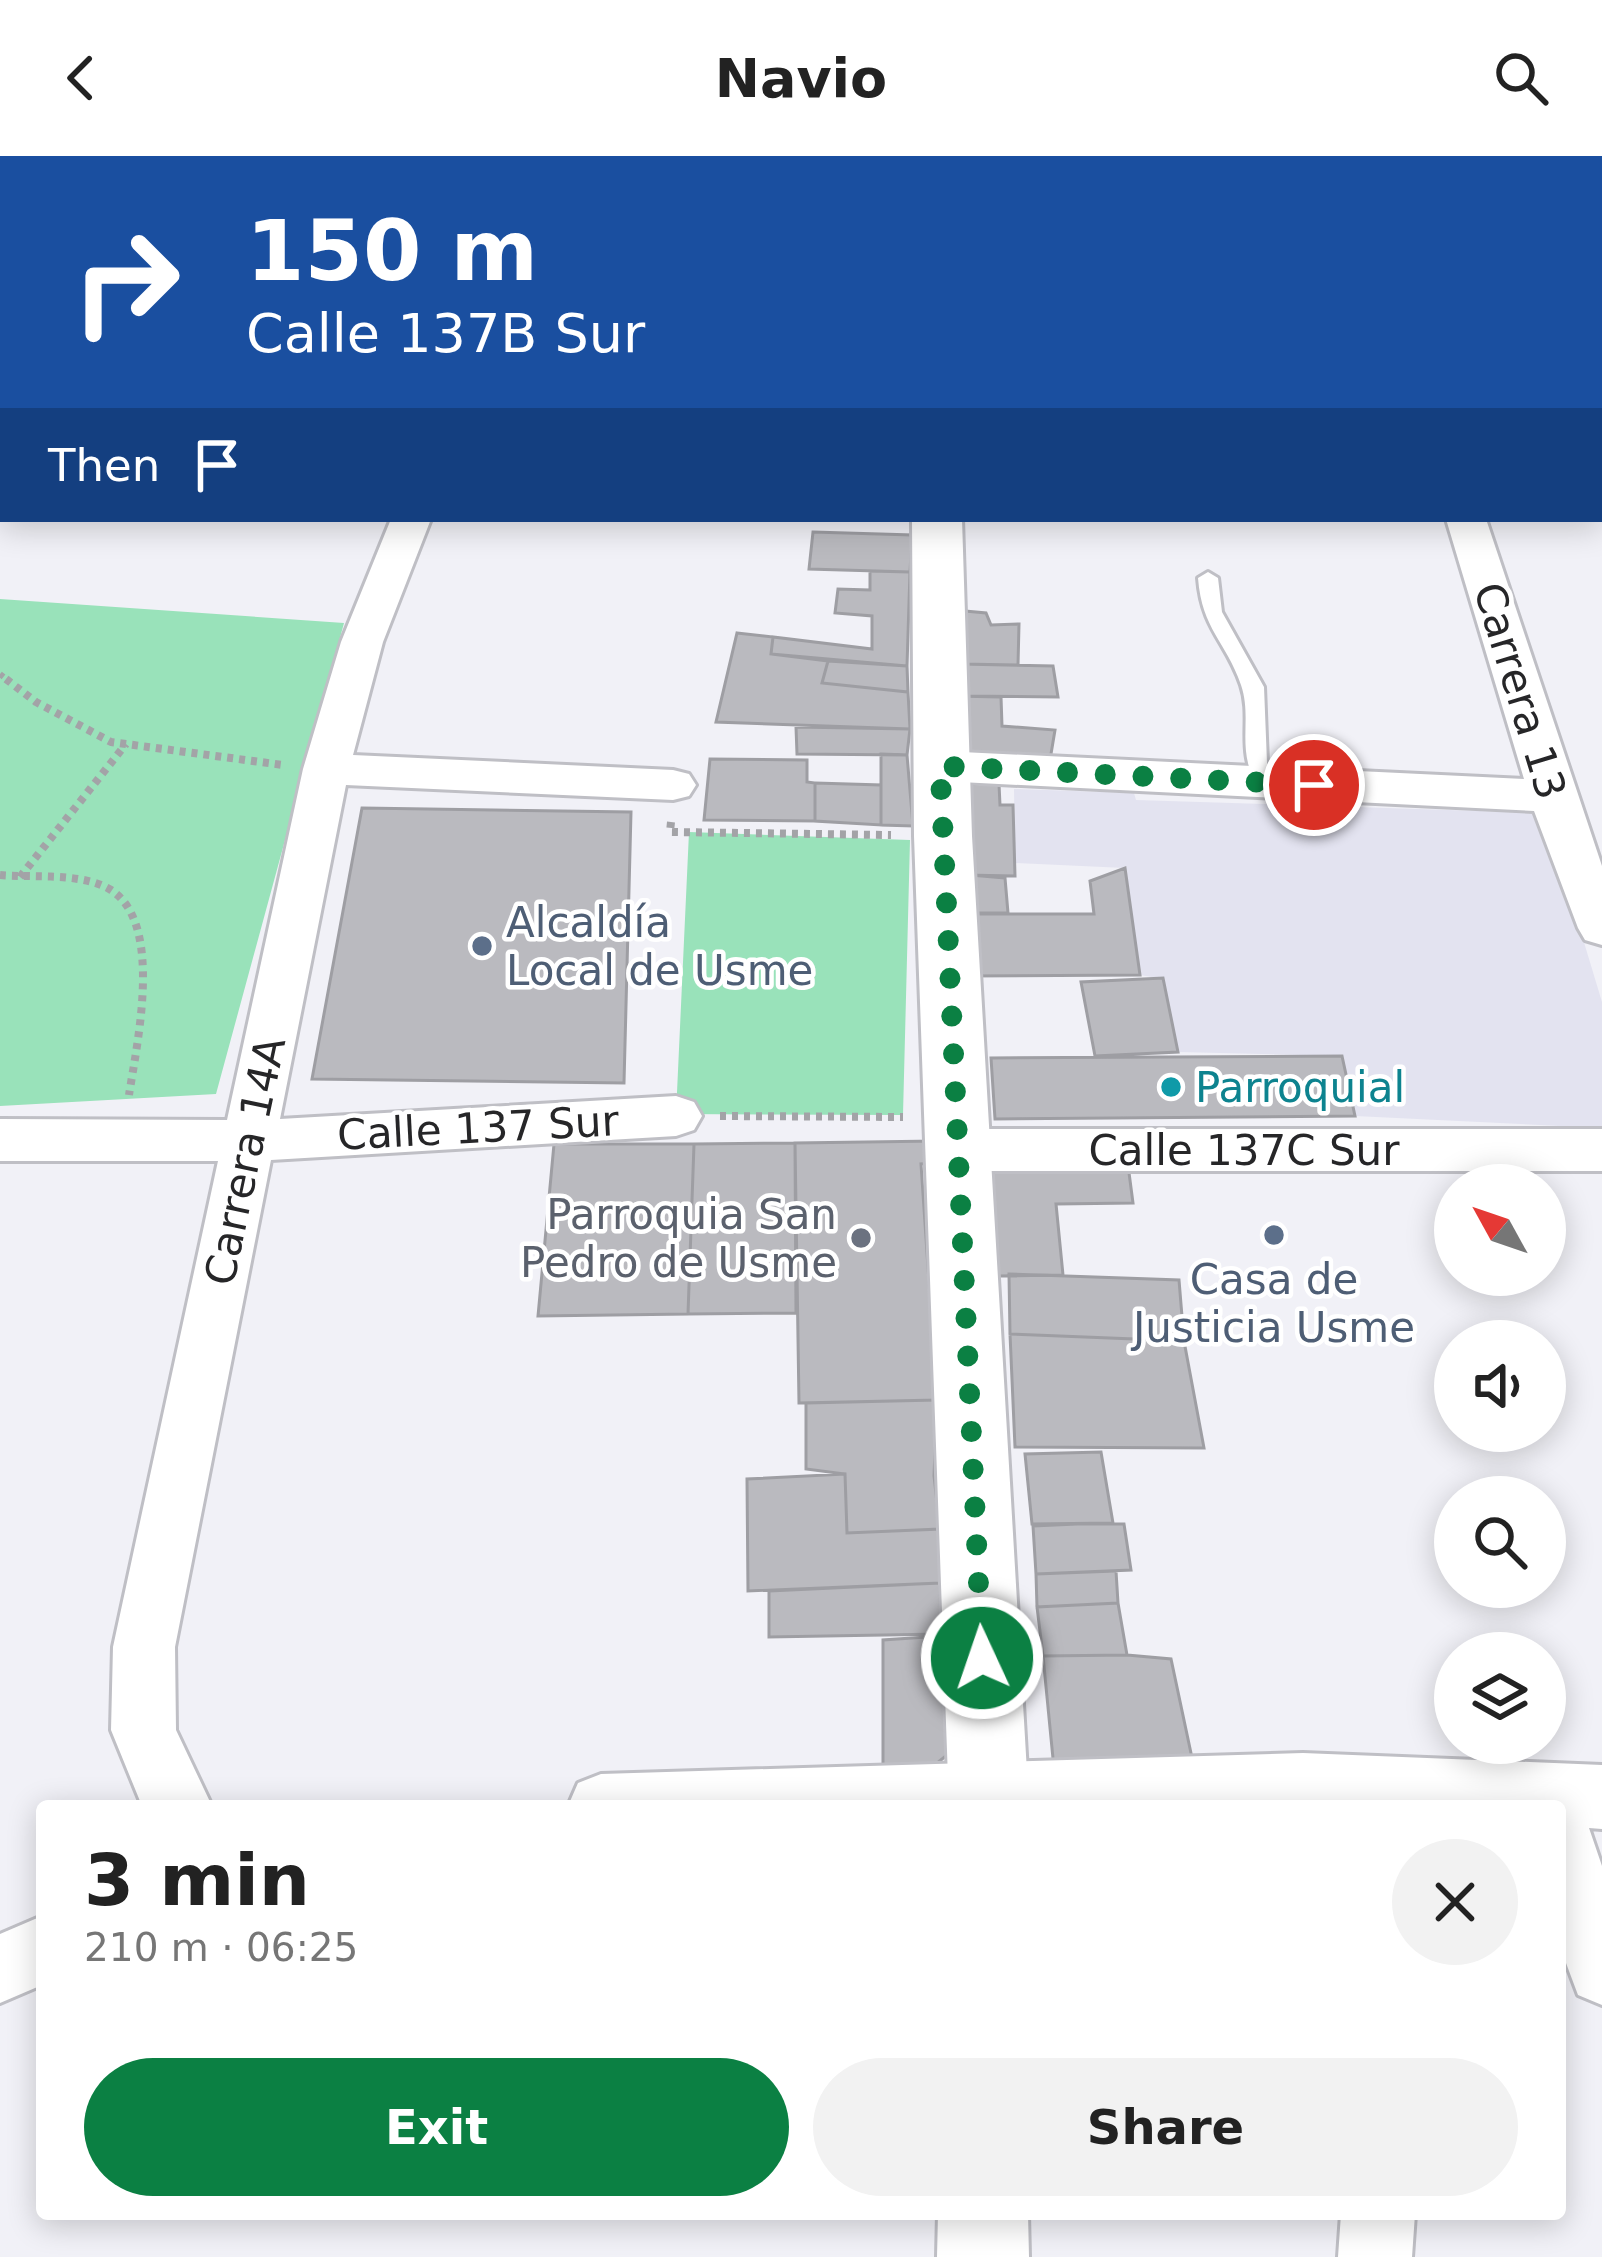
<!DOCTYPE html>
<html lang="en">
<head>
<meta charset="utf-8">
<style>
  :root { --surface:#fff; --page:#f2f2f2; --text:#222; --muted:#767676; --accent:#0b8043 }
  body { margin:0; font-family:"DejaVu Sans",sans-serif; background:var(--page); color:var(--text); height:100vh; display:flex; flex-direction:column; font-size:45px; white-space:nowrap }
  * { box-sizing:border-box; margin:0 }
  p { font-size:39px; color:var(--muted) }
  .icon { flex:none; width:66px; height:66px; fill:none; stroke:currentColor; stroke-width:2; stroke-linecap:round; stroke-linejoin:round }
  .map { position:relative; flex:1; overflow:hidden }
  .drawer { position:absolute; left:36px; top:1644px; width:1530px; height:420px; display:flex; flex-direction:column; background:var(--surface); border-radius:12px; box-shadow:0 6px 30px #0003 }
  .drawer>* { flex:none }
  .guide { position:absolute; left:0px; top:0px; width:1602px; height:366px; box-shadow:0 6px 30px #0003; background:#1a4fa0; color:#fff; overflow:hidden }
  .needle { width:78px; rotate:310deg }
  .tools { position:absolute; left:1434px; top:1008px; display:grid; gap:24px }
  .tools a { display:grid; place-items:center; width:132px; height:132px; border-radius:50%; background:var(--surface); box-shadow:0 6px 30px #0003; font-size:60px }
  .pin { position:absolute; display:grid; place-items:center; width:102px; height:102px; color:#fff; margin:-51px; border:6px solid #fff; border-radius:50%; box-shadow:0 3px 12px #0007 }
  .me { position:absolute; width:132px; margin:-66px; rotate:357deg; stroke-linejoin:round; filter:drop-shadow(0 0 9px #0008) }
  .turn { display:flex; align-items:center; gap:42px; height:252px; padding:0 48px; font-size:54px }
  .turn .icon { width:156px; height:156px; stroke-width:2.5 }
  .turn b { display:block; font-size:84px; line-height:102px }
  .then { display:flex; align-items:center; height:114px; padding:0 48px; background:#0003; gap:24px; font-size:45px }
  .round { display:grid; place-items:center; flex:none; width:126px; height:126px; border-radius:63px; background:var(--page) }
  .overview { display:flex; align-items:center; justify-content:space-between; height:204px; padding:0 48px }
  h1 { font-size:72px; font-weight:600; line-height:90px }
  .primary-button { display:flex; gap:24px; margin-top:auto; padding:24px 48px }
  .primary-button a { flex:1; height:138px; border-radius:72px; background:var(--accent); color:#fff; font-size:48px; font-weight:600; line-height:138px; text-align:center }
  .primary-button a+a { background:var(--page); color:var(--text) }
  header { display:flex; justify-content:space-between; align-items:center; height:156px; padding:0 48px; background:var(--surface); font-size:54px; font-weight:600 }
  .map>svg:first-child { display:block }
  .built { fill:#e3e3f0 }
  .green { fill:#99e2ba }
  .lines { fill:none; stroke-linecap:round; stroke-linejoin:round }
  .stream { fill:#68cee3; fill-rule:evenodd }
  .building { fill:#bababf; stroke:#9e9ea3; stroke-width:3 }
  .service-casing { stroke:#bfbfc5; stroke-width:6 }
  .minor-casing { stroke:#bfbfc5; stroke-width:6 }
  .tertiary-casing { stroke:#bfbfc5; stroke-width:6 }
  .path-far1 { stroke:#a3a3a7; stroke-width:6; stroke-dasharray:4.5 4.5; stroke-linecap:butt }
  .path { stroke:#a3a3a7; stroke-width:8; stroke-dasharray:6 6; stroke-linecap:butt }
  .service { fill:#fff; fill-rule:evenodd }
  .minor { fill:#fff; fill-rule:evenodd }
  .tertiary { fill:#fff; fill-rule:evenodd }
  .route { stroke:#0b8043; stroke-width:21; stroke-dasharray:0 37.8 }
  .service-dot { fill:#5c6f8a; stroke:#fff; stroke-width:4.5 }
  .culture-dot { fill:#0f9aa8; stroke:#fff; stroke-width:4.5 }
  .worship-dot { fill:#6b7280; stroke:#fff; stroke-width:4.5 }
  .labels { text-anchor:middle; dominant-baseline:central; stroke-width:9; stroke-linejoin:round; paint-order:stroke }
  .street-label { font-size:42px; fill:#262628; stroke:#fff }
  .service-label { font-size:42px; fill:#4e5e75; stroke:#fff; text-anchor:start }
  .culture-label { font-size:42px; fill:#0d838f; stroke:#fff; text-anchor:start }
  .worship-label { font-size:42px; fill:#5b616d; stroke:#fff; text-anchor:end }
</style>
</head>
<body>
<header><svg class="icon" aria-label="back" viewBox="0 0 24 24"><path d="M15 5l-7 7 7 7"/></svg>Navio<svg class="icon" aria-label="search" viewBox="0 0 24 24"><circle cx="10" cy="10" r="6"/><path d="M15 15l6 6"/></svg></header>
<div class="map">
<svg width="1602" height="2101" viewBox="0 0 1602 2101">
  <rect width="100%" height="100%" fill="#f1f1f7"/>
  <path class="built" d="M 1014,633 L 1134,637 L 1136,644 L 1545,657 L 1602,846 L 1602,972 L 1355,960 L 1342,900 L 1178,896 L 1163,823 L 1140,819 L 1125,712 L 1015,707 Z"/>
  <path class="green" d="M 0,443 L 344,467 L 216,938 L 0,950 Z
    M 689,676 L 910,684 L 903,959 L 676,958 Z"/>
  <g class="lines">
    <path class="stream" d="M 1317,0 L 1314,3 L 1303,3 L 1306,0 Z
      M 1599,267 L 1602,268 L 1602,277 L 1599,276 Z"/>
  </g>
  <path class="building" d="M 813,376 L 912,379 L 910,416 L 809,413 Z
    M 870,415 L 910,416 L 907,510 L 771,498 L 773,481 L 872,493 L 872,460 L 835,457 L 838,433 L 870,434 Z
    M 965,455 L 986,457 L 991,469 L 1019,468 L 1018,509 L 960,508 Z
    M 737,477 L 773,481 L 771,498 L 828,505 L 822,527 L 908,536 L 910,573 L 716,566 Z
    M 828,505 L 907,510 L 908,536 L 822,527 Z
    M 960,508 L 1053,510 L 1058,541 L 960,540 Z
    M 953,540 L 1001,541 L 1002,570 L 1055,574 L 1050,604 L 960,599 Z
    M 796,571 L 910,573 L 907,599 L 797,598 Z
    M 881,598 L 907,599 L 913,670 L 881,669 Z
    M 710,603 L 807,604 L 807,626 L 815,627 L 815,665 L 704,664 Z
    M 815,627 L 881,629 L 881,669 L 815,665 Z
    M 963,628 L 999,628 L 1000,649 L 1013,649 L 1015,720 L 964,719 Z
    M 362,652 L 631,656 L 624,927 L 312,923 Z
    M 1125,712 L 1140,819 L 967,820 L 973,758 L 1094,758 L 1090,725 Z
    M 970,719 L 1005,722 L 1008,757 L 973,757 Z
    M 1163,822 L 1178,896 L 1095,900 L 1081,826 Z
    M 1342,900 L 1355,960 L 995,963 L 991,902 Z
    M 936,985 L 937,1007 L 921,1008 L 937,1244 L 799,1247 L 795,987 Z
    M 795,987 L 796,1157 L 688,1158 L 694,988 Z
    M 554,988 L 694,988 L 688,1158 L 538,1160 Z
    M 1128,1009 L 1133,1047 L 1056,1048 L 1063,1119 L 998,1120 L 990,1011 Z
    M 1009,1118 L 1179,1124 L 1184,1185 L 1010,1178 Z
    M 1010,1178 L 1184,1185 L 1204,1292 L 1015,1291 Z
    M 937,1244 L 934,1320 L 940,1373 L 847,1377 L 845,1318 L 806,1313 L 806,1247 Z
    M 1101,1296 L 1113,1367 L 1032,1368 L 1025,1298 Z
    M 845,1318 L 847,1377 L 940,1373 L 940,1427 L 748,1435 L 747,1323 Z
    M 1077,1368 L 1124,1368 L 1131,1414 L 1036,1418 L 1033,1370 Z
    M 1116,1415 L 1118,1447 L 1037,1451 L 1036,1418 Z
    M 940,1427 L 941,1478 L 769,1481 L 769,1435 Z
    M 1118,1447 L 1127,1499 L 1043,1500 L 1037,1451 Z
    M 941,1480 L 952,1595 L 926,1616 L 883,1616 L 883,1484 Z
    M 1127,1499 L 1171,1503 L 1195,1616 L 1055,1623 L 1043,1500 Z"/>
  <g class="lines">
    <g class="service-casing">
      <path id="service" d="M 1208,416 L 1218,422 L 1222,456 L 1264,531 L 1267,607 L 1277,627 L 1274,632 L 1258,632 C 1235,592 1253,565 1241,529 C 1226,485 1202,474 1198,422 Z"/>
    </g>
    <g class="minor-casing">
      <path id="minor" d="M 135,0 L 169,0 L 169,3 L 135,3 Z
        M 397,0 L 490,0 L 492,3 L 399,3 Z
        M 0,143 L 3,143 L 3,165 L 0,165 Z
        M 1599,289 L 1602,289 L 1602,313 L 1599,313 Z
        M 391,363 L 431,363 L 383,486 L 353,599 L 673,614 L 689,618 L 696,629 L 689,640 L 673,644 L 346,629 L 280,963 L 676,940 L 694,946 L 702,960 L 694,974 L 676,980 L 271,1004 L 175,1491 L 176,1574 L 212,1650 L 142,1650 L 111,1574 L 113,1491 L 218,1005 L 0,1005 L 0,963 L 227,964 L 303,613 L 341,486 Z
        M 1446,363 L 1486,363 L 1602,710 L 1602,789 L 1585,784 L 1578,772 L 1534,655 L 941,625 L 925,621 L 918,610 L 925,599 L 941,595 L 1524,623 Z
        M 957,973 L 1602,973 L 1602,1015 L 957,1015 L 938,1009 L 931,994 L 938,979 Z
        M 1303,1597 L 1602,1609 L 1602,1673 L 1589,1672 L 1602,1710 L 1602,1849 L 1578,1839 L 1560,1791 L 1560,1650 L 568,1650 L 578,1627 L 601,1618 Z
        M 42,1760 L 42,1829 L 0,1847 L 0,1778 Z
        M 1341,2058 L 1415,2058 L 1412,2101 L 1338,2101 Z"/>
    </g>
    <g class="tertiary-casing">
      <path id="tertiary" d="M 929,0 L 969,0 L 970,3 L 928,3 Z
        M 912,363 L 962,363 L 972,680 L 1029,1650 L 949,1650 L 914,680 Z
        M 938,2058 L 1028,2058 L 1029,2101 L 937,2101 Z"/>
    </g>
    <path class="path-far1" d="M 0,518 L 10,526"/>
    <path class="path" d="M 6,523 L 36,546 L 111,586 L 283,609
      M 671,666 L 670,676 L 891,679
      M 0,719 C 33,722 82,716 111,734 C 164,768 137,887 129,939
      M 20,721 L 126,588
      M 720,960 L 903,961"/>
    <use href="#service" class="service"/>
    <use href="#minor" class="minor"/>
    <use href="#tertiary" class="tertiary"/>
  </g>
  <g class="lines">
    <path class="route" d="M 982,1502 L 940,610 L 1314,629"/>
  </g>
  <g class="service-dot">
    <circle cx="482" cy="790" r="12"/>
    <circle cx="1274" cy="1079" r="12"/>
  </g>
  <circle class="culture-dot" cx="1171" cy="931" r="12"/>
  <circle class="worship-dot" cx="861" cy="1082" r="12"/>
  <g class="labels">
    <g class="street-label">
      <text transform="translate(1520 535) rotate(73)">Carrera 13</text>
      <text transform="translate(478 972) rotate(-3)">Calle 137 Sur</text>
      <text x="1244" y="994">Calle 137C Sur</text>
      <text transform="translate(245 1005) rotate(-78)">Carrera 14A</text>
    </g>
    <g class="service-label">
      <text x="506" y="766">Alcaldía<tspan x="506" dy="48">Local de Usme</tspan></text>
      <text x="1274" y="1123" text-anchor="middle">Casa de<tspan x="1274" dy="48">Justicia Usme</tspan></text>
    </g>
    <g class="culture-label">
      <text x="1195" y="931">Parroquial</text>
    </g>
    <g class="worship-label">
      <text x="837" y="1058">Parroquia San<tspan x="837" dy="48">Pedro de Usme</tspan></text>
    </g>
  </g>
</svg>
<div class="tools">
<a><svg class="needle" viewBox="-14 -14 28 28"><path d="M0-13l5 13h-10z" fill="#e53935"/><path d="M0 13l5-13h-10z" fill="#767676"/></svg></a>
<a><svg class="icon" aria-label="sound" viewBox="0 0 24 24"><path d="M4 9h4l5-4v14l-5-4H4zM17 9q2 3 0 6"/></svg></a>
<a><svg class="icon" aria-label="search" viewBox="0 0 24 24"><circle cx="10" cy="10" r="6"/><path d="M15 15l6 6"/></svg></a>
<a><svg class="icon" aria-label="layers" viewBox="0 0 24 24"><path d="M12 4l9 5-9 5-9-5zM3 14l9 5 9-5"/></svg></a>
</div>
<div class="pin" style="left:1314px;top:629px;background:#d93025"><svg class="icon" aria-label="arrive" viewBox="0 0 24 24"><path d="M6 21V4h12l-3 4 3 4H6"/></svg></div>
<svg class="me" style="left:982px;top:1502px" viewBox="-20 -20 40 40"><circle r="17" fill="#0b8043" stroke="#fff" stroke-width="3"/><path d="M0-11L8 9 0 5-8 9z" fill="#fff"/></svg>
<div class="guide">
<div class="turn"><svg class="icon" aria-label="right" viewBox="0 0 24 24"><path d="M7 20v-9h11M14 6l5 5-5 5"/></svg><div><b>150 m</b>Calle 137B Sur</div></div>
<div class="then">Then<svg class="icon" aria-label="arrive" viewBox="0 0 24 24"><path d="M6 21V4h12l-3 4 3 4H6"/></svg></div>
</div>
<section class="drawer">
<div class="overview"><div><h1>3 min</h1><p>210 m · 06:25</p></div><a class="round"><svg class="icon" aria-label="close" viewBox="0 0 24 24"><path d="M6 6l12 12M18 6L6 18"/></svg></a></div>
<div class="primary-button"><a>Exit</a><a>Share</a></div>
</section>
</div>
</body>
</html>
